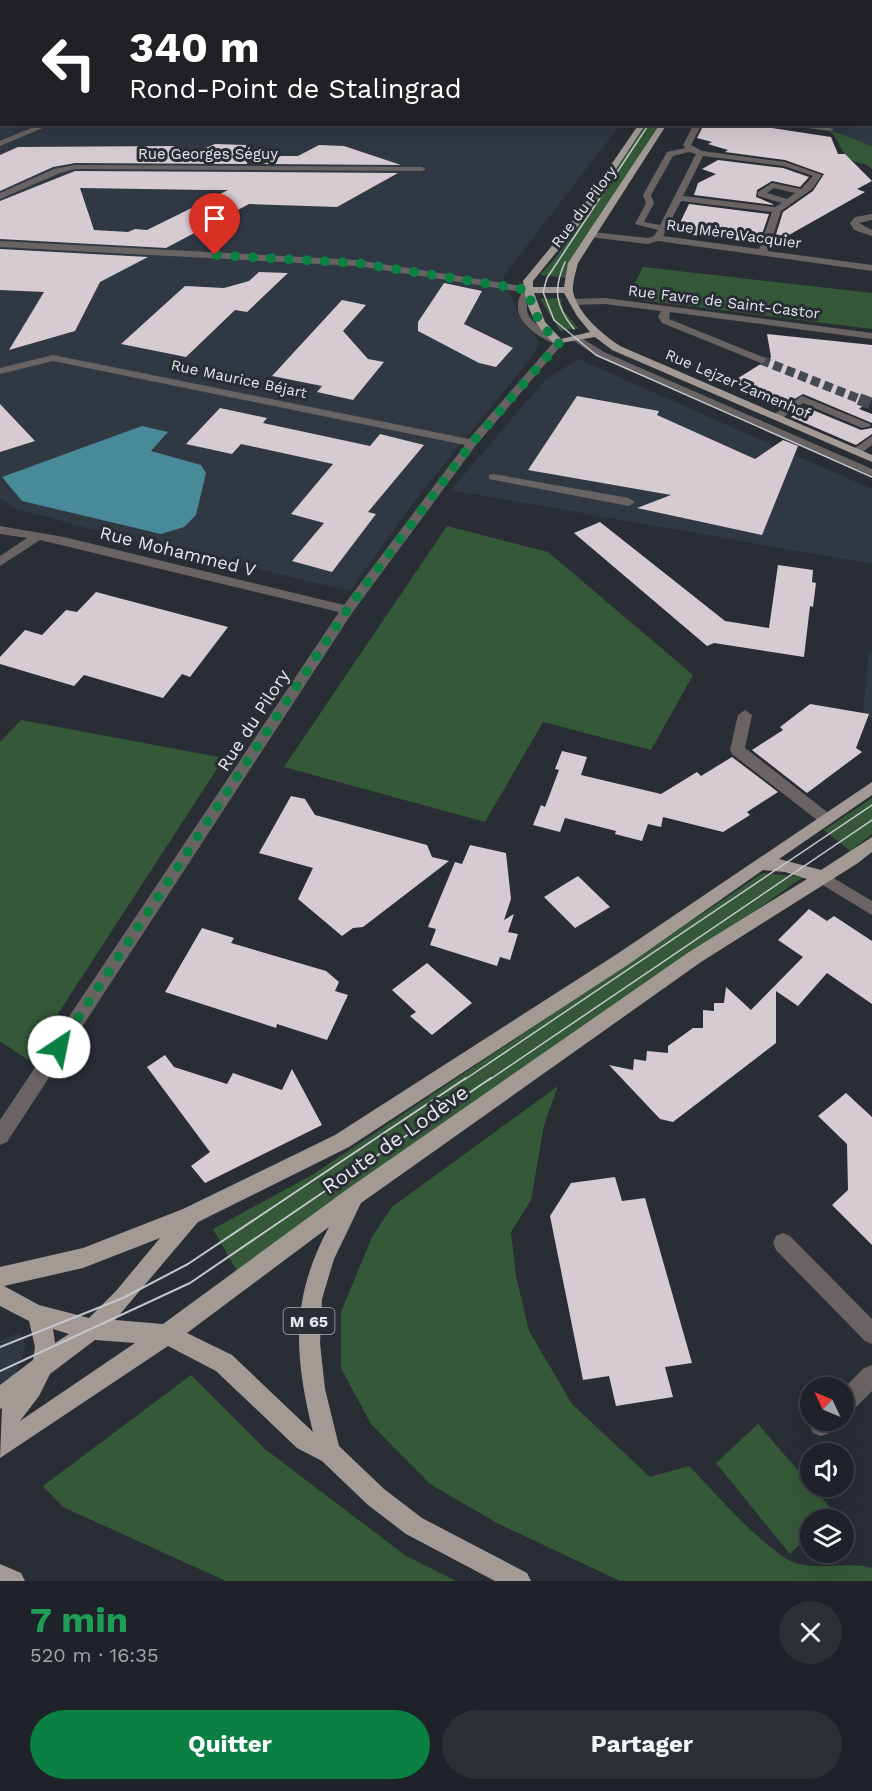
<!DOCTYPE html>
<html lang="fr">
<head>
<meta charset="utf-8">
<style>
  :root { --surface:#1f2228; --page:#2c2f34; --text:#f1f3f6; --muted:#a1a4a8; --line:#3c3f45; --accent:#0b8043 }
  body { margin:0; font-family:"Work Sans",sans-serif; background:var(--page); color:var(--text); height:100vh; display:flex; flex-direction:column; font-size:22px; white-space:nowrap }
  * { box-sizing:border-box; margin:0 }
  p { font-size:20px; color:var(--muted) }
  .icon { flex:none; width:33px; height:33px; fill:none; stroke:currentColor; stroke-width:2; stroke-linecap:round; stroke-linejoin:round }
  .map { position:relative; height:1581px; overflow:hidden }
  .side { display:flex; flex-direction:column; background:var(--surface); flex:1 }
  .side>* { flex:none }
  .banner { position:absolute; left:0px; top:0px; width:873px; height:126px; box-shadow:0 6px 24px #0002,0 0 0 2px var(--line); background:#202124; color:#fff; overflow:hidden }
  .needle { width:39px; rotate:314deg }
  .tools { position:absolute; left:800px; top:1377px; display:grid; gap:12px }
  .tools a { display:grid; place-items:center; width:54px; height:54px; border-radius:50%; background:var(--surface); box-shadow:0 6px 24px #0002,0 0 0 2px var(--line); font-size:30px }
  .pin { position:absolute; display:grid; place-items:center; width:51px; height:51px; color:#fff; margin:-62px -26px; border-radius:50% 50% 50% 0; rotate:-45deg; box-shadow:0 0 6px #0007 }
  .pin .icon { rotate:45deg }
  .me { position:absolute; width:66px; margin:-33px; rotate:34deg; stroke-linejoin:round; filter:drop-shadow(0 0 4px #0008) }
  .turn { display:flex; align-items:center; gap:21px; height:126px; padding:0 30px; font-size:27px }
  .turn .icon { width:78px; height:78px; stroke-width:2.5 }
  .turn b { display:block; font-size:42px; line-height:51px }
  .round { display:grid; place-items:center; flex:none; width:63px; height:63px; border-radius:32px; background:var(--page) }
  .overview { display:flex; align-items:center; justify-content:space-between; height:102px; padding:0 30px }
  h1 { font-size:36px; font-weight:700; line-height:45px; color:#1e9e55 }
  .primary-button { display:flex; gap:12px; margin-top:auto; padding:12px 30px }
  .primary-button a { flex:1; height:69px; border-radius:36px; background:var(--accent); color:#fff; font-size:24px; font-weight:700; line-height:69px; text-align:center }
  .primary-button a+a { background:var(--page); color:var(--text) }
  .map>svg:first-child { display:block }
  .built { fill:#303844 }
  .green { fill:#355938 }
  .water { fill:#498a98 }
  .building { fill:#d6cbd1; fill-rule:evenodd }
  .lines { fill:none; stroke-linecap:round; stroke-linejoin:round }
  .minor-tunnel-far1 { stroke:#454a51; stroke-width:9; stroke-dasharray:9 4.5; stroke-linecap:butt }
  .minor-tunnel { stroke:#454a51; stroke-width:12; stroke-dasharray:12 6; stroke-linecap:butt }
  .minor { fill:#696463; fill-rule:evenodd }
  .major { fill:#a39a96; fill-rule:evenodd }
  .tram-far1 { stroke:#c4c7cd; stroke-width:1.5 }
  .tram { stroke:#c4c7cd; stroke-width:2 }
  .route { stroke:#0b8043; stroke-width:10; stroke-dasharray:0 18 }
  .labels { text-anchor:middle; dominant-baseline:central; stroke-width:6; stroke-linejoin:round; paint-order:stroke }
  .far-street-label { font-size:15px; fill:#e5e8ed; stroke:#292e35 }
  .shield { fill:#292e35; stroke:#adb0b6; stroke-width:1.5 }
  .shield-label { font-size:16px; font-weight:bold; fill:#e5e8ed }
  .street-label { font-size:18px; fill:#e5e8ed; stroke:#292e35 }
  .near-street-label { font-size:21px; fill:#e5e8ed; stroke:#292e35 }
</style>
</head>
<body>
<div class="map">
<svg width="872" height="1581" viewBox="0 0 872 1581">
  <rect width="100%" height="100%" fill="#292e35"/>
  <path class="built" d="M 0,0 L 689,0 L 2,2 L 2,124 L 620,125 L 503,277 L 523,323 L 540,342 L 531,358 L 420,494 L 350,591 L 87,528 L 14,508 L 0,498 Z
    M 872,36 L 872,146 L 846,138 L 837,131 L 830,131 L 824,125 L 872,124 Z
    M 578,359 L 872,489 L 872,564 L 451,490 L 545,380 Z
    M 869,651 L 872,652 L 872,718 L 864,716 L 863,713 Z
    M 20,1332 L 26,1346 L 14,1379 L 0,1385 L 0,1341 Z"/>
  <path class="green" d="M 646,125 L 661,125 L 567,278 L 540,275 L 557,256 Z
    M 830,131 C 837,131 862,143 872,146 L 872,169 C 863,160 858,165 850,159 C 840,152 839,139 830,131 Z
    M 643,267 L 872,293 L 872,329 L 639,300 L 629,294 Z
    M 560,298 L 564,311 L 578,328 L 560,331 L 540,299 Z
    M 447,526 L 548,552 L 693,675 L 651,750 L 543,722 L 485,822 L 284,767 Z
    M 21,720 L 224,758 L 28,1060 L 0,1041 L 0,742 Z
    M 872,798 L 872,834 L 850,851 L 824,830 Z
    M 763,873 L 803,877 L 239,1275 L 213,1229 L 312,1175 Z
    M 558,1086 L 544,1125 L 531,1200 L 511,1232 L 516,1276 L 529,1331 L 572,1404 L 650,1477 L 689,1466 C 711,1488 772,1559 799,1564 C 823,1570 848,1561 872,1568 L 872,1581 L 620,1581 L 497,1523 L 430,1484 L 371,1424 L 341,1368 L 341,1312 L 372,1237 L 392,1207 Z
    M 191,1375 L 265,1449 L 406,1556 L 456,1581 L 226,1581 L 63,1507 L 43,1486 Z
    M 758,1424 L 833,1511 L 824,1519 L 810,1520 L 810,1534 L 790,1554 L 716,1463 Z"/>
  <path class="water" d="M 142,426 L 168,432 L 151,451 L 201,465 L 206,473 L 196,515 L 184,527 L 161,534 L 22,501 L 2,477 Z"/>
  <path class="building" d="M 704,124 L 746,124 L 831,137 L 838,154 L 845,154 L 872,181 L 857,189 L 865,192 L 773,244 L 783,212 L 813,191 L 824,174 L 785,160 L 725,152 L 728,150 L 708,144 L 712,142 L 697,138 Z
    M 215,144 L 246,145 L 247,164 L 75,163 L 53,167 L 0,191 L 0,155 L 18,147 L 175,146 L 176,161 Z
    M 319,145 L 344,146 L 401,165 L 264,164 L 281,156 L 298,156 Z
    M 718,160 L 783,168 L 809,177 L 800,187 L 772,181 L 757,190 L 756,197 L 775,205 L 694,195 L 698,183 L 716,174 L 702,169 Z
    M 75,171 L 398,173 L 337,207 L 249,204 L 166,248 L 0,239 L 0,201 ZM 80,188 L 208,190 L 228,190 L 147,230 L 135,229 L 128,232 L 94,230 Z
    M 689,204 L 769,214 L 759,243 L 693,235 L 695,230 L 677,229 Z
    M 0,249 L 148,257 L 100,282 L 75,331 L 9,350 L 44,292 L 0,290 Z
    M 259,272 L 288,273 L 247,312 L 235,310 L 186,357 L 121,344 L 185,286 L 224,288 L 249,281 Z
    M 444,283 L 482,291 L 464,324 L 513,348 L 496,367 L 479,363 L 418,331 L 418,322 Z
    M 342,300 L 366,305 L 343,331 L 368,359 L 384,362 L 353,400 L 317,392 L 322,386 L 272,376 Z
    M 767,334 L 872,345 L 872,399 L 859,409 L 872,414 L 872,423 L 803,394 L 786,404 L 732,382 L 759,365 L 767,363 L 771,357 Z
    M 577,396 L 659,411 L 657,415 L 755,459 L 783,440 L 798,446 L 762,535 L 637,508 L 671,495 L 528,470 Z
    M 0,404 L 35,441 L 0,452 Z
    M 803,406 L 861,430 L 872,428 L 872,434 L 856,445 L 791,417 Z
    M 220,408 L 267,418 L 263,423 L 370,446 L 380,434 L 424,445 L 368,512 L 376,514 L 332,572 L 292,561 L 324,523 L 291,514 L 333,464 L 241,444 L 232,454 L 186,444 Z
    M 600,522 L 725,621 L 769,628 L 778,565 L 813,570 L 812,582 L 816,583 L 813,607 L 810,606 L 804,657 L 714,643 L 707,646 L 574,533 Z
    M 96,592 L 228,627 L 190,677 L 182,674 L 163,698 L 84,675 L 74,686 L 0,664 L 0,657 L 25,630 L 42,635 L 66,610 L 77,612 Z
    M 810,704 L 869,714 L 856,748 L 862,752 L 807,793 L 752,750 L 783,730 L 780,727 Z
    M 562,751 L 587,757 L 581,775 L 661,794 L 697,772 L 701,776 L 732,757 L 778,792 L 747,812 L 750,815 L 723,832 L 663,817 L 661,827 L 648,824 L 642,841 L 615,834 L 616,831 L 565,818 L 560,832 L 533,825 L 541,805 L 545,807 L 559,770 L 555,769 Z
    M 291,796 L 305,799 L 315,815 L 427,845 L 432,857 L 449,861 L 363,927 L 353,928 L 342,936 L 298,899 L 313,868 L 259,853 Z
    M 470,845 L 506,853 L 511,899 L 504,920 L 514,914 L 508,932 L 518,934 L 510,960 L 500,957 L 497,966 L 430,945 L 436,929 L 428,927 L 455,862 L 462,864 Z
    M 578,876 L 610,907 L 575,928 L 544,897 Z
    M 809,909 L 827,921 L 834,916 L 872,941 L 872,1004 L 827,973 L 798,1006 L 776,991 L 776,1043 L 673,1122 L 660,1119 L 609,1065 L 633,1070 L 634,1059 L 646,1061 L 647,1051 L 668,1053 L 668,1046 L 693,1028 L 703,1028 L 703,1010 L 714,1011 L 714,1003 L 724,1003 L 726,987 L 751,1010 L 803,957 L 778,940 Z
    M 202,928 L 234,938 L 231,943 L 326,971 L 339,982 L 335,991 L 348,995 L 327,1040 L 277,1024 L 276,1028 L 165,992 Z
    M 427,963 L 472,1003 L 432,1035 L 410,1016 L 416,1012 L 392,990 Z
    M 165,1055 L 174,1067 L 227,1084 L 233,1073 L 282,1090 L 292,1069 L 322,1125 L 205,1183 L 191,1166 L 210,1152 L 147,1067 Z
    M 846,1093 L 872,1117 L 872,1245 L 832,1205 L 848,1190 L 847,1144 L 818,1116 Z
    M 615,1177 L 622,1201 L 645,1198 L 692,1363 L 665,1367 L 673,1397 L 616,1406 L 609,1376 L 583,1380 L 550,1216 L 571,1183 Z"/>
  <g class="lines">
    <path class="minor-tunnel-far1" d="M 761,360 L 862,400"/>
    <path class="minor-tunnel" d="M 859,399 L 872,404"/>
    <path class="minor" d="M 390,0 L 396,0 L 389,2 Z
      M 541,0 L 547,0 L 540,2 Z
      M 0,31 L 2,31 L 2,35 L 0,35 Z
      M 0,72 L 2,72 L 2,76 L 0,76 Z
      M 41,124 L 52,124 L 0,146 L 0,141 Z
      M 694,124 L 702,124 L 691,145 L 702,151 L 785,162 L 822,175 L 812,189 L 781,211 L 768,251 L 872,265 L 872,271 L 658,241 L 648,244 L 589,237 L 588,235 L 592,232 L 648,238 L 654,236 L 658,230 L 635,224 L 646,203 L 643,195 L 667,152 L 685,148 L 683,145 ZM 689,152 L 696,154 L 660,225 L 644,222 L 654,203 L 651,195 L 673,156 ZM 703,156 L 784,166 L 813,176 L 801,189 L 772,183 L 758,192 L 758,196 L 782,203 L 775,207 L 683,196 ZM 774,188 L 795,193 L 787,199 L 767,193 ZM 681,201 L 772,212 L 759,249 L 663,236 Z
      M 778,124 L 808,124 L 834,129 L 830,131 Z
      M 75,165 L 422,167 L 426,169 L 422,171 L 75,169 L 60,173 L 0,199 L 0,193 L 54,169 Z
      M 872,214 L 872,220 L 859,223 L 872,230 L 872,236 L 854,230 L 850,223 L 855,217 Z
      M 0,241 L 357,260 L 528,287 L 533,290 C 513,323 546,326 564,342 L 476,445 L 352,613 L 7,1142 L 0,1145 L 0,1120 L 339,612 L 40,540 L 0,566 L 0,556 L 27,538 L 0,534 L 0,526 L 64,537 L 344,605 L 465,445 L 53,361 L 0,374 L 0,368 L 53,355 L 469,439 L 553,343 C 532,334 508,316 522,292 L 357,266 L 0,247 Z
      M 605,298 L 872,333 L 872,339 L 670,312 L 669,319 L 765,358 L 765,362 L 761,363 L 662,323 L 658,317 L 661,311 L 605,304 L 573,305 L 568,302 L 573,299 Z
      M 577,335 L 604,352 L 872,469 L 872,476 L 596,356 L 573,340 L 573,336 Z
      M 802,396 L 870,424 L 871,426 L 862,428 L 803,403 L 781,419 L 773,419 L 773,415 Z
      M 872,436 L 872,445 L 860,454 L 852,454 L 852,450 Z
      M 493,474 L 629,498 L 635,502 L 629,506 L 489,479 L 489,475 Z
      M 745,710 L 752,715 L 745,748 L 831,815 L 834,819 L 831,823 L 821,823 L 732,754 L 730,750 L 738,715 Z
      M 822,871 L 872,901 L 872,915 L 816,881 L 814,877 L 816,873 Z
      M 783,1233 L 790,1236 L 872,1319 L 872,1344 L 865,1341 L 776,1250 L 773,1243 L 776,1236 Z
      M 872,1365 L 872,1391 L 851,1412 L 843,1415 L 843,1389 L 864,1368 Z
      M 812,1420 L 836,1420 L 829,1433 L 821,1436 L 813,1433 L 810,1425 Z"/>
    <path class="major" d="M 702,0 L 708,0 L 708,2 L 702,2 Z
      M 719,0 L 725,0 L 725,2 L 719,2 Z
      M 639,124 L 646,124 L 580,223 L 533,281 L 533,287 L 564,287 L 568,263 L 660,124 L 667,124 L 578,263 C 576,271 572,284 573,292 C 579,315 601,333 620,346 L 872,455 L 872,462 L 612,350 L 595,337 L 555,344 C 535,327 525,306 523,281 L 574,219 ZM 534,293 L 564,293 L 577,316 L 590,332 L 561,339 L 545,322 Z
      M 872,782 L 872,795 L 779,859 L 821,870 L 872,837 L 872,852 L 858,863 L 701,962 L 361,1203 L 334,1259 L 322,1299 L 320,1343 L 325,1389 L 339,1446 L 384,1489 L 422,1518 L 527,1573 L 531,1581 L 495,1581 L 406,1534 L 368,1505 L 322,1461 L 297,1448 L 216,1371 L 168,1346 L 0,1458 L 2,1408 L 0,1409 L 0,1385 L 33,1360 L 35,1347 L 29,1321 L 0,1306 L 0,1267 L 83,1248 L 183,1209 L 335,1135 L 617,954 ZM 763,870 L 785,872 L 807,879 L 689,952 L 346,1190 L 163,1324 L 115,1320 L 198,1222 L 349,1147 L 629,964 ZM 329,1227 C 290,1299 294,1355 313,1432 L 232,1355 L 187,1333 ZM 160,1238 L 116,1291 L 89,1318 L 39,1305 L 4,1286 L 83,1268 ZM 53,1329 L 69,1334 L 55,1343 ZM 95,1340 L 135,1343 L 20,1421 L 39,1396 L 50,1374 Z
      M 0,1564 L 21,1573 L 25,1581 L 0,1581 Z"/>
    <path class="tram-far1" d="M 649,124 L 547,278 L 543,292 L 554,320 L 596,355 L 872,477
      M 565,262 C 553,289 555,306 574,329
      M 464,1080 L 872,805
      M 489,1080 L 872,820"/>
    <path class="tram" d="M 0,1347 L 123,1298 L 188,1264 L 466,1078
      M 0,1371 L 190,1283 L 491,1078"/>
  </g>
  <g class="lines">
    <path class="route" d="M 59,1047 L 347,610 L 472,443 L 560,342 C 541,329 532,311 528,290 L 357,263 L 215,255"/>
  </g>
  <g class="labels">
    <g class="far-street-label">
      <text x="208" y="154">Rue Georges Séguy</text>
      <text transform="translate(584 207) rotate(-53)">Rue du Pilory</text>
      <text transform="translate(734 234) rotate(8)">Rue Mère Vacquier</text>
      <text transform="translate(724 302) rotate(7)">Rue Favre de Saint-Castor</text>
      <text transform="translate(239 379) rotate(12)">Rue Maurice Béjart</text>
      <text transform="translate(738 384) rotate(23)">Rue Lejzer Zamenhof</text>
    </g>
    <rect class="shield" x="283.5" y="1308" width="51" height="26" rx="4.5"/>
    <g class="shield-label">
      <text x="309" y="1321">M 65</text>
    </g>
    <g class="street-label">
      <text transform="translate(178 551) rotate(14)">Rue Mohammed V</text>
      <text transform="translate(253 720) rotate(-57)">Rue du Pilory</text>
    </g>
    <g class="near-street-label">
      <text transform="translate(395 1139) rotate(-35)">Route de Lodève</text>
    </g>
  </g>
</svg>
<div class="tools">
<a><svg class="needle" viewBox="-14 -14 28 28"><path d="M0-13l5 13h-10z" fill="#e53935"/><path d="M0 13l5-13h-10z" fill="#a1a4a8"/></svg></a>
<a><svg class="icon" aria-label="sound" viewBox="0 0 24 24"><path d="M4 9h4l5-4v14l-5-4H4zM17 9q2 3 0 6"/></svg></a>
<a><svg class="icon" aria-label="layers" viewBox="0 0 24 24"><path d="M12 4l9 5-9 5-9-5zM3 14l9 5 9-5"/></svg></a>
</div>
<div class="pin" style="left:215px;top:255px;background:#d93025"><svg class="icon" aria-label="arrive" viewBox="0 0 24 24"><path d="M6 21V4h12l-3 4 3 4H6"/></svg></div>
<svg class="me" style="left:59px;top:1047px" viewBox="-20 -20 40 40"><circle r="19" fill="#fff"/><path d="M0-13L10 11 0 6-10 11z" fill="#0b8043"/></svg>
<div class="banner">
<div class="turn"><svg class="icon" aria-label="left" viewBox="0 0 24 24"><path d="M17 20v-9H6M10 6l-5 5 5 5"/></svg><div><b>340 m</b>Rond-Point de Stalingrad</div></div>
</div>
</div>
<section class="side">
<div class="overview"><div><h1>7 min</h1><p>520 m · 16:35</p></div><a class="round"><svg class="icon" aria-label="close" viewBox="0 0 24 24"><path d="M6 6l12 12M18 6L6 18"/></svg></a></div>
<div class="primary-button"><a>Quitter</a><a>Partager</a></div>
</section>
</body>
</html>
